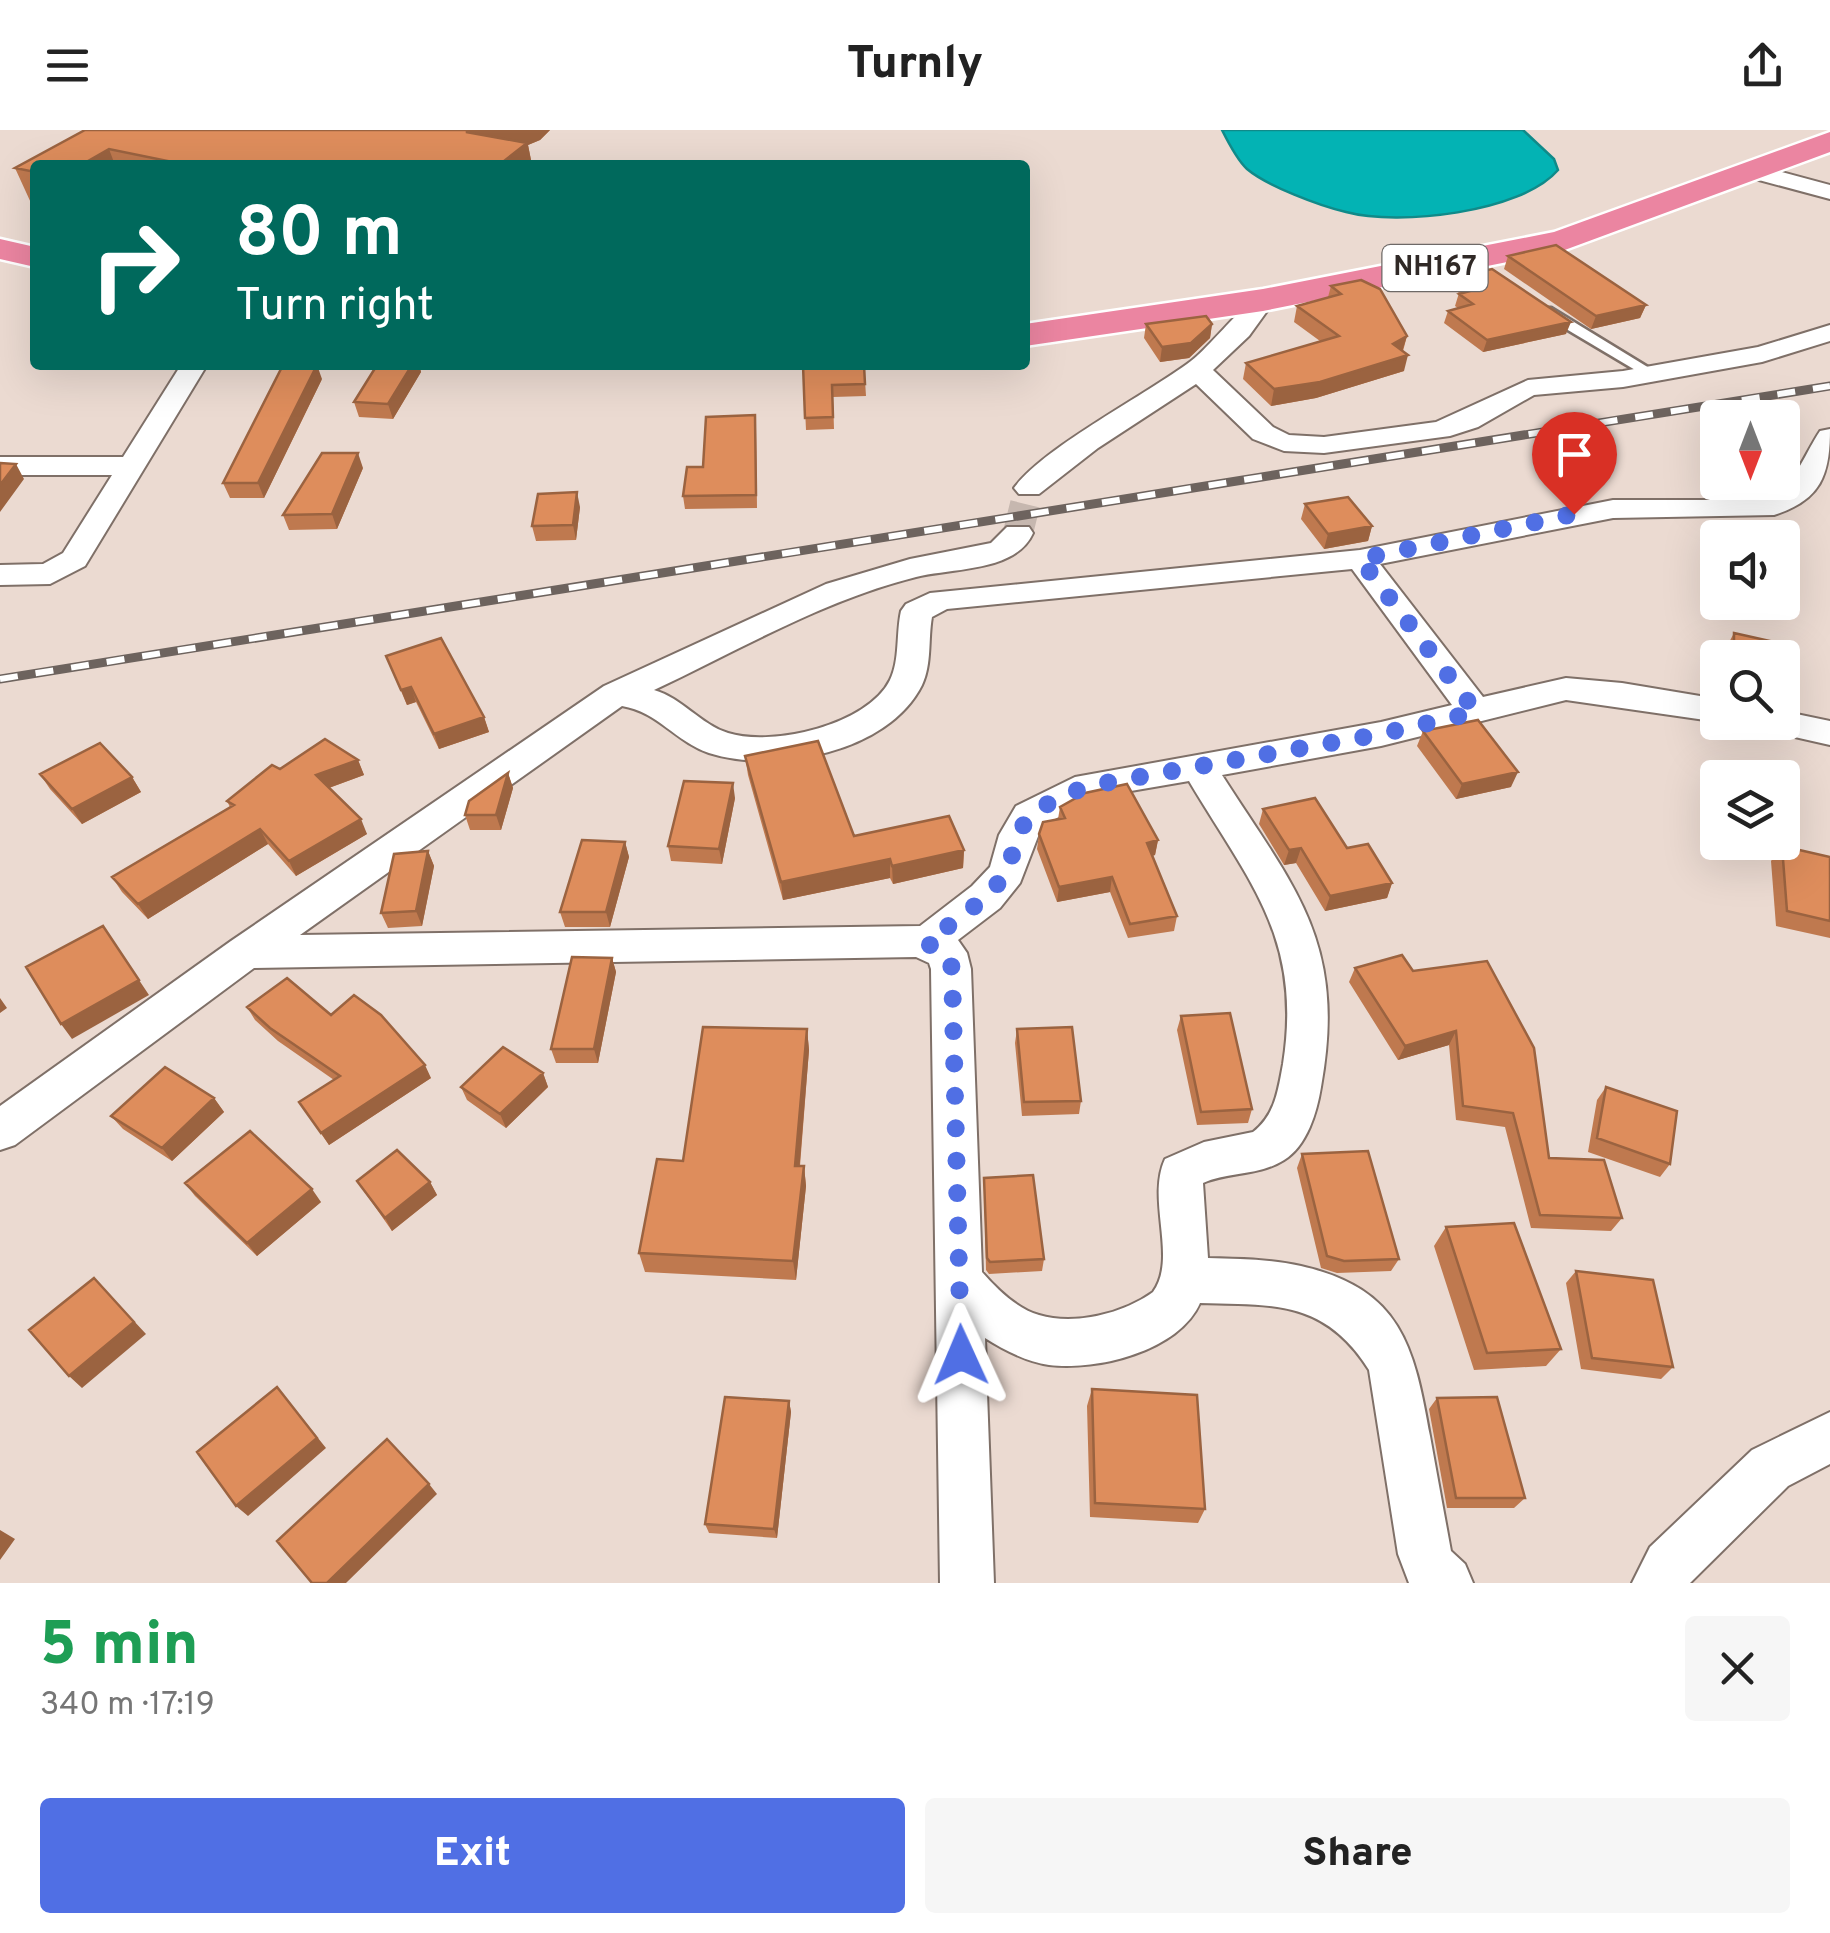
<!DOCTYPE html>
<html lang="en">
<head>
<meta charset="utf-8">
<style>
  :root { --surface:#fff; --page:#f6f6f6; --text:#222; --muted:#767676; --accent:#506fe4 }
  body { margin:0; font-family:Overpass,sans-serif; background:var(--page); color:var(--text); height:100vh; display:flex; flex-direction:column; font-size:38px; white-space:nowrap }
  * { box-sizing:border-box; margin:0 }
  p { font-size:32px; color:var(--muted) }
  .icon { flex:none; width:55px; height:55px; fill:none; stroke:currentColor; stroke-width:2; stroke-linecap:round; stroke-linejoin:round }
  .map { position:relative; height:1453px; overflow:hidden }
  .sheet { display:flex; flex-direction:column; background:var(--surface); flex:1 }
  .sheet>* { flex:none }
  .hud { position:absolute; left:30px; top:30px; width:1000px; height:210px; border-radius:10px; box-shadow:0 10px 40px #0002; background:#00695c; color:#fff; overflow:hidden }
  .needle { width:65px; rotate:180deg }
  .tools { position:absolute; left:1700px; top:270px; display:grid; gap:20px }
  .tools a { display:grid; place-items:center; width:100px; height:100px; border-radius:10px; background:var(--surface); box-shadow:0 10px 40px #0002; font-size:50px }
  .pin { position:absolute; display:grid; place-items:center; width:85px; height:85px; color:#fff; margin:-102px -42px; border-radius:50% 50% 50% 0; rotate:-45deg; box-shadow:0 0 10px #0007 }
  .pin .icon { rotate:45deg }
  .me { position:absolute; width:110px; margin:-55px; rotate:359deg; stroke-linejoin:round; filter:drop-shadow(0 0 8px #0008) }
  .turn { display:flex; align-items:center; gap:35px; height:210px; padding:0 40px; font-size:45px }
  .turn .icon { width:130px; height:130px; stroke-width:2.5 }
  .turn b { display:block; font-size:70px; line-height:85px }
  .round { display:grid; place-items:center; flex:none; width:105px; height:105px; border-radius:10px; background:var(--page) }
  .head { display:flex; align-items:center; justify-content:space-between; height:170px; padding:0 40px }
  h1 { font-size:60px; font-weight:800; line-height:75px; color:#1e9e55 }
  .action { display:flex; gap:20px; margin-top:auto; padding:20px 40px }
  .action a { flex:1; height:115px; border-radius:10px; background:var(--accent); color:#fff; font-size:40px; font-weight:800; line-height:115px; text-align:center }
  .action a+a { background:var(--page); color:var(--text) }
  header { display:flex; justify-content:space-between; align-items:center; height:130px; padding:0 40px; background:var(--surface); font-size:45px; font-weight:800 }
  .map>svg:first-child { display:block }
  .water { fill:#03b3b4; stroke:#108a89; stroke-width:2.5 }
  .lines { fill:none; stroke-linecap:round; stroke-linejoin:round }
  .street-tunnel { stroke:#c6b7af; stroke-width:30; stroke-dasharray:30 15; stroke-linecap:butt }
  .lane-casing { stroke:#7f7068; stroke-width:5 }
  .street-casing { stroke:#7f7068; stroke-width:4 }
  .highway-casing { stroke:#fff; stroke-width:5 }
  .lane { fill:#fff; fill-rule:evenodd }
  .street { fill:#fff; fill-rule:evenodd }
  .highway { fill:#eb85a1; fill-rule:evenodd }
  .rail-casing { stroke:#6d635e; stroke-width:9 }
  .rail { stroke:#fff; stroke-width:6; stroke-dasharray:18; stroke-linecap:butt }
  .wall { fill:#bf794f }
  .shaded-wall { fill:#9b6340 }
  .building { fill:#de8d5c; stroke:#9b6340; stroke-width:2.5 }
  .route { stroke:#506fe4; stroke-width:18; stroke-dasharray:0 32.4 }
  .labels { text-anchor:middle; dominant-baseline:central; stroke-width:8; stroke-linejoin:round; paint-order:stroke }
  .shield { fill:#fff; stroke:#6e6967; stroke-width:2.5 }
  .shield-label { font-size:28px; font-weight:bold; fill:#302926 }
</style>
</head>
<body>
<header><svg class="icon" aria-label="menu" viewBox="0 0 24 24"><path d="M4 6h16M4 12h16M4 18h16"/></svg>Turnly<svg class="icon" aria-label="share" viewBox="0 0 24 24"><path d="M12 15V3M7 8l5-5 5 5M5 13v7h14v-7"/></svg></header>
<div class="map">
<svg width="1830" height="1453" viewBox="0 0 1830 1453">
  <rect width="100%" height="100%" fill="#ebdad1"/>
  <path class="water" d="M 1222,0 L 1523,0 L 1554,29 L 1558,40 C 1521,83 1398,96 1346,82 C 1320,76 1267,56 1247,39 C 1237,30 1228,12 1222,0 Z"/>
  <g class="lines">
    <path class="street-tunnel" d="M 1018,403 L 1029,358"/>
    <g class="lane-casing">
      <path id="lane" d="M 1541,178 L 1551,178 L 1659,244 L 1647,247 L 1541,184 Z"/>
    </g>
    <g class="street-casing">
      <path id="street" d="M 1752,34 L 1830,55 L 1830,69 L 1744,46 L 1741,41 Z
        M 1263,163 L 1275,170 L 1249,206 L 1213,240 L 1273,297 L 1289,305 L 1324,307 L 1436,292 L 1528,250 L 1623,241 L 1758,217 L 1830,195 L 1830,211 L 1762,232 L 1623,257 L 1534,265 L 1478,297 L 1450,306 L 1324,323 L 1284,321 L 1253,309 L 1196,254 L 1098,318 L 1039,364 L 1019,364 L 1014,358 C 1044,317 1146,265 1191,231 C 1209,218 1250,166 1263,163 Z
        M 181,235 L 207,235 L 85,436 L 50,454 L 0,455 L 0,435 L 43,434 L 63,423 L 112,345 L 0,345 L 0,327 L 123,327 Z
        M 1830,299 C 1830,345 1821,370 1774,385 L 1613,388 L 1380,434 L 1483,567 L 1566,548 L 1622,553 L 1718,569 L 1719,592 L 1566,570 L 1381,616 L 1222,645 C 1295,759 1347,812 1321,957 C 1317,982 1307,1016 1284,1030 C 1259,1046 1228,1042 1203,1053 L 1208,1128 C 1239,1129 1271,1129 1301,1136 C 1402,1159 1414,1217 1430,1306 C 1437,1345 1444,1383 1451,1421 L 1465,1434 L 1473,1453 L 1409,1453 L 1398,1424 L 1369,1240 C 1325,1170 1274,1175 1200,1173 C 1179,1221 1097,1241 1049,1235 C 1027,1232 1004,1220 985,1208 L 994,1453 L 940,1453 L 931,839 L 929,833 L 916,827 L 254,838 L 15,1015 L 0,1020 L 0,976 L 231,811 L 604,556 L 826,454 L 910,429 L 991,413 L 1007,397 L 1029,397 L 1033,403 C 1016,442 952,438 916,447 C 824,470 739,520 654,560 C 682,568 700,594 728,603 C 772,617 868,595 890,550 C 900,530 896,503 901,481 L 906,474 L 930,463 L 1360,420 L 1613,370 L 1761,370 C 1795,359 1802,328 1820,301 ZM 1352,439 L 1452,575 L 1381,592 L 1075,647 L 1016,676 L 999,705 L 990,737 L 972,756 L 920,796 L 300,805 L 622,576 C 658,582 676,612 709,623 C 775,644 888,623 922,555 C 932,534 928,509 932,487 L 947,479 ZM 1189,651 C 1249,752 1303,808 1283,934 C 1278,961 1275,985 1253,1002 L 1204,1012 L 1165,1029 C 1146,1070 1178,1128 1153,1162 C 1124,1183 1075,1196 1039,1185 C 1017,1179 997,1159 982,1142 L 971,839 L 967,823 L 958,810 L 1000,778 L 1020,753 L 1042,696 L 1096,667 Z
        M 1782,581 L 1830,591 L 1830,615 L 1764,600 L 1759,592 L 1782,592 Z
        M 1830,1282 L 1830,1334 L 1788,1356 L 1690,1453 L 1632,1453 L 1650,1417 L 1752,1320 Z"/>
    </g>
    <g class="highway-casing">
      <path id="highway" d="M 1830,2 L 1830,22 L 1562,121 L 1263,181 L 1025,216 L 1025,194 L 1263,159 L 1554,102 Z
        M 0,109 L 35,117 L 35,137 L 0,129 Z"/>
    </g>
    <use href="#lane" class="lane"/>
    <use href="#street" class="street"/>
    <use href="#highway" class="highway"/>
    <g class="rail-casing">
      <path id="rail" d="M 0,549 L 1830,256"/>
    </g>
    <use href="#rail" class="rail"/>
  </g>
  <path class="wall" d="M 85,0 L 550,0 L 540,10 L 528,15 L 532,35 L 35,35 L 35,73 L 31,73 L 15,38 Z
    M 1508,126 L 1646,175 L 1640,188 L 1591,199 L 1504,139 Z
    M 1457,147 L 1566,204 L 1483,222 L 1444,193 L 1448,181 L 1458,178 L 1455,176 L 1459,163 L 1453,159 Z
    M 1331,156 L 1407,206 L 1403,221 L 1404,241 L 1316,268 L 1271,276 L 1243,249 L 1246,233 L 1320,211 L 1294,192 L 1297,176 L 1328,167 Z
    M 1146,194 L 1212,194 L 1210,208 L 1189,228 L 1160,232 L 1144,208 Z
    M 377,235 L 419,235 L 421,242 L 393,289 L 359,287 L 354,272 Z
    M 803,235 L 864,235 L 866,266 L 833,267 L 834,299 L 806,300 Z
    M 322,249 L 264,368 L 230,368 L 223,353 Z
    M 756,298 L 757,378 L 685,379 L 683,366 L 703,337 Z
    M 363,338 L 337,399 L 289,400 L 283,385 Z
    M 1305,374 L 1372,396 L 1368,411 L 1324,419 L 1301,389 Z
    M 580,377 L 576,410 L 536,411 L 532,396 Z
    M 1734,503 L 1797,517 L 1798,563 L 1788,578 L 1782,577 L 1782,528 L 1725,528 L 1726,518 Z
    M 386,526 L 484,587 L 489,602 L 439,619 L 416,572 L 407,575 Z
    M 1423,601 L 1511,657 L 1456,669 L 1417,616 Z
    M 745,626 L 854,706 L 964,720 L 963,738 L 893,754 L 890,748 L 783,770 L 748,645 Z
    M 358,630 L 364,645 L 329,658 L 367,704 L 296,746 L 268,714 L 148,789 L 122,762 L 112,747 L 230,677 L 227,671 L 280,639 Z
    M 508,643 L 513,658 L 501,700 L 470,700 L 465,685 Z
    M 40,644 L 132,647 L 141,662 L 82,694 L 50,659 Z
    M 735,668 L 722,734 L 671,731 L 668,716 Z
    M 1060,677 L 1158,710 L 1155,725 L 1152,726 L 1177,786 L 1174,801 L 1128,808 L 1110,762 L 1057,772 L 1037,719 L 1039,704 L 1058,689 Z
    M 1263,679 L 1347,718 L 1392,753 L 1387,768 L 1325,781 L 1296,733 L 1284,735 L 1259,694 Z
    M 625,712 L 629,727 L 610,797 L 565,797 L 560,782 Z
    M 1782,716 L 1830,727 L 1830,808 L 1776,796 L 1771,731 Z
    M 428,721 L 434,736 L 422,796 L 388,798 L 381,783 Z
    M 1402,825 L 1549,1028 L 1622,1088 L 1611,1101 L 1531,1098 L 1505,997 L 1456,990 L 1449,915 L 1398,930 L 1349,852 L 1355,838 Z
    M 612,828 L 616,842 L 598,933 L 556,933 L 551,919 Z
    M 247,877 L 331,885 L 431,948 L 329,1015 L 299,972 L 334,950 L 278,911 L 255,890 Z
    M 1181,886 L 1252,979 L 1248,993 L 1197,995 L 1177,900 Z
    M 807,899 L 809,920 L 800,1036 L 804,1036 L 806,1056 L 796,1150 L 645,1142 L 639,1123 L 683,1031 Z
    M 1017,899 L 1081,971 L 1079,984 L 1022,986 L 1015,913 Z
    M 543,943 L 548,957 L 506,998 L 467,970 L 461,957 Z
    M 1606,957 L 1670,1034 L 1660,1047 L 1588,1022 L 1597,970 Z
    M 214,968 L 224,982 L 172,1031 L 123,999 L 111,986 Z
    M 1302,1024 L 1399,1129 L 1391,1141 L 1337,1143 L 1321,1138 L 1297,1038 Z
    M 984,1048 L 1044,1129 L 1042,1141 L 989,1144 L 986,1140 Z
    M 357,1051 L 430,1052 L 437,1065 L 392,1101 Z
    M 185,1053 L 321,1072 L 257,1126 L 195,1066 Z
    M 1446,1097 L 1561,1219 L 1546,1236 L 1474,1240 L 1434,1116 Z
    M 1576,1141 L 1673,1237 L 1661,1249 L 1581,1239 L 1566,1153 Z
    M 1092,1259 L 1205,1379 L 1198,1393 L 1090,1387 L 1087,1276 Z
    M 1437,1268 L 1525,1368 L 1514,1378 L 1447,1378 L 1429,1279 Z
    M 789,1271 L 791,1282 L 777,1408 L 709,1403 L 705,1394 Z"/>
  <path class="shaded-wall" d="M 472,0 L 550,0 L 540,10 L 528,15 L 532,35 L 499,35 L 466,2 Z
    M 109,19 L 115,35 L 81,35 Z
    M 1646,175 L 1640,188 L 1591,199 L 1596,186 Z
    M 1571,192 L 1566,204 L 1483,222 L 1487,210 Z
    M 1212,194 L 1210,208 L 1189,228 L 1160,232 L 1162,217 Z
    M 1407,206 L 1402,222 L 1393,214 Z
    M 1408,225 L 1404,241 L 1316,268 L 1271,276 L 1274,259 Z
    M 317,235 L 322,249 L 264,368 L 258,353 Z
    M 412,235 L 419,235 L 421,242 L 393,289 L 388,274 Z
    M 358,323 L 363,338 L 337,399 L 332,384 Z
    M 16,334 L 24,349 L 0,382 L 0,355 Z
    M 577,362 L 580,377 L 576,410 L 573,395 Z
    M 1372,396 L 1368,411 L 1324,419 L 1328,404 Z
    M 411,557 L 416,572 L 407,575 L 401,560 Z
    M 484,587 L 489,602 L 439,619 L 434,604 Z
    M 358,630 L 364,645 L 323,660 L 316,645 Z
    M 1518,642 L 1511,657 L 1456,669 L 1462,654 Z
    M 508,643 L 513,658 L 501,700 L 496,685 Z
    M 132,647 L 141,662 L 82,694 L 72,679 Z
    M 733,653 L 735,668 L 722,734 L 719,719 Z
    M 361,689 L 367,704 L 296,746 L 289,731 Z
    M 260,699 L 268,714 L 148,789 L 138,774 Z
    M 1158,710 L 1155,725 L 1144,728 L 1147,713 Z
    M 625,712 L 629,727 L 610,797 L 606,782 Z
    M 1301,718 L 1296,733 L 1284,735 L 1289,720 Z
    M 964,720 L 963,738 L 893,754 L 892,736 Z
    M 428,721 L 434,736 L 422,796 L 416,781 Z
    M 890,729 L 890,748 L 783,770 L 781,752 Z
    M 1112,747 L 1110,762 L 1057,772 L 1059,757 Z
    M 1392,753 L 1387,768 L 1325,781 L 1330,766 Z
    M 103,796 L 149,865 L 72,909 L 61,894 Z
    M 612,828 L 616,842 L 598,933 L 594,919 Z
    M 0,868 L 7,878 L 0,883 Z
    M 807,899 L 809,920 L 798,1055 L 795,1036 Z
    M 1456,901 L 1449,915 L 1398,930 L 1405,916 Z
    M 425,935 L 431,948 L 329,1015 L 321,1003 Z
    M 543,943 L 548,957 L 506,998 L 500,984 Z
    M 214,968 L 224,982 L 172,1031 L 162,1018 Z
    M 804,1036 L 806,1056 L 796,1150 L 793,1131 Z
    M 430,1052 L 437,1065 L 392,1101 L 385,1088 Z
    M 312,1059 L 321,1072 L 257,1126 L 247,1113 Z
    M 94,1148 L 146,1204 L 82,1258 L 69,1246 Z
    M 277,1257 L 326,1318 L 248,1386 L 236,1376 Z
    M 789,1271 L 791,1282 L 777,1408 L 774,1399 Z
    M 429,1354 L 437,1364 L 346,1453 L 327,1453 Z
    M 0,1400 L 15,1409 L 0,1430 Z"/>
  <path class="building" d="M 85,0 L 472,0 L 466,2 L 527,13 L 499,35 L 187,35 L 109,19 L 81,35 L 35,35 L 35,42 L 15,38 Z
    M 1556,115 L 1646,175 L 1596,186 L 1508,126 Z
    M 1492,139 L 1571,192 L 1487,210 L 1448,181 L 1473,174 L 1459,164 L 1474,160 L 1457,147 Z
    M 1361,150 L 1380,159 L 1407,206 L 1393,214 L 1408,225 L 1320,252 L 1274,259 L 1246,233 L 1339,206 L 1297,176 L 1341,164 L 1331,156 Z
    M 1206,186 L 1212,194 L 1191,213 L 1162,217 L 1146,194 Z
    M 283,235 L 317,235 L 258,353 L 223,353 Z
    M 377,235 L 412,235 L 388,274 L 354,272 Z
    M 803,235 L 864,235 L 865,254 L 832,255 L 833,287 L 805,288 Z
    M 755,285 L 756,365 L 683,366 L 687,337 L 703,337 L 706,287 Z
    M 322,323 L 358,323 L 332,384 L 283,385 Z
    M 0,333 L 16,334 L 0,355 Z
    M 577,362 L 573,395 L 532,396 L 538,364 Z
    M 1348,367 L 1372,396 L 1328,404 L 1305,374 Z
    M 1734,503 L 1797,517 L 1798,563 L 1782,559 L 1782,528 L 1734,528 Z
    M 441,508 L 484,587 L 434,604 L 411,557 L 401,560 L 386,526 Z
    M 1478,590 L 1518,642 L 1462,654 L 1423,601 Z
    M 325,609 L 358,630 L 316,645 L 361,689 L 289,731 L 260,699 L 138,774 L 112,747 L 234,675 L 227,671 L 272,635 L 280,639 Z
    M 818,611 L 854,706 L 949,686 L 964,720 L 892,736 L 890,729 L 781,752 L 745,626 Z
    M 100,613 L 132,647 L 72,679 L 40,644 Z
    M 508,643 L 496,685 L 465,685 L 469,671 Z
    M 684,651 L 733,653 L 719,719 L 668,716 Z
    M 1127,654 L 1158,710 L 1147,713 L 1177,786 L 1130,794 L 1112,747 L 1059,757 L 1039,704 L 1043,692 L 1065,688 L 1060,677 L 1085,663 Z
    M 1315,668 L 1347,718 L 1368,714 L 1392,753 L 1330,766 L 1301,718 L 1289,720 L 1263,679 Z
    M 582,710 L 625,712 L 606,782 L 560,782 Z
    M 1782,716 L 1830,727 L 1830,791 L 1787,781 Z
    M 428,721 L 416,781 L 381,783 L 394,724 Z
    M 103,796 L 139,850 L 61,894 L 26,837 Z
    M 1402,825 L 1413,841 L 1487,831 L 1534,918 L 1549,1028 L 1604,1030 L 1622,1088 L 1540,1085 L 1513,983 L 1463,976 L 1456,901 L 1405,916 L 1355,838 Z
    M 572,827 L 612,828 L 594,919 L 551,919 Z
    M 287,848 L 331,885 L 354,865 L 381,885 L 425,935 L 321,1003 L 299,972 L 340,946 L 270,898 L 247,877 Z
    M 1230,883 L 1252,979 L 1201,982 L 1181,886 Z
    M 703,897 L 807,899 L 795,1036 L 804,1036 L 793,1131 L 639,1123 L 657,1029 L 683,1031 Z
    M 1072,897 L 1081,971 L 1024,972 L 1017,899 Z
    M 503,917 L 543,943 L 500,984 L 461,957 Z
    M 165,937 L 214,968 L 162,1018 L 111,986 Z
    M 1606,957 L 1677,981 L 1670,1034 L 1597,1008 Z
    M 250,1001 L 312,1059 L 247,1113 L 185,1053 Z
    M 397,1020 L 430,1052 L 385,1088 L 357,1051 Z
    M 1368,1021 L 1399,1129 L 1344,1131 L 1327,1126 L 1302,1024 Z
    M 1033,1045 L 1044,1129 L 990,1132 L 987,1128 L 984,1048 Z
    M 1514,1093 L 1561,1219 L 1487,1223 L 1446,1097 Z
    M 1576,1141 L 1653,1150 L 1673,1237 L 1592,1228 Z
    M 94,1148 L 134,1192 L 69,1246 L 29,1200 Z
    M 277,1257 L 317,1308 L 236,1376 L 197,1322 Z
    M 1092,1259 L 1197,1265 L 1205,1379 L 1095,1373 Z
    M 725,1267 L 789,1271 L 774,1399 L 705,1394 Z
    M 1497,1267 L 1525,1368 L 1456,1368 L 1437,1268 Z
    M 387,1309 L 429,1354 L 327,1453 L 312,1453 L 277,1411 Z"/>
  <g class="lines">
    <path class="route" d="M 961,1225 L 952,838 L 946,823 L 926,813 C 952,792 983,774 1003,747 C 1011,737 1012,722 1016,710 C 1027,678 1059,668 1088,656 L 1381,604 L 1476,582 L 1360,429 L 1574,384"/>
  </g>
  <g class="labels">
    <rect class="shield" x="1382.5" y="115" width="105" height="46" rx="8"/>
    <g class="shield-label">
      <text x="1435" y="138">NH167</text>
    </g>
  </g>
</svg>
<div class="tools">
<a><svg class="needle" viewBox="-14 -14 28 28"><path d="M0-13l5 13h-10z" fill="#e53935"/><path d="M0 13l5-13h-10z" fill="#767676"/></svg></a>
<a><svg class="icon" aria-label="sound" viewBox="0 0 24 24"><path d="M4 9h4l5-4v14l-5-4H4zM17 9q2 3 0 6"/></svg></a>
<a><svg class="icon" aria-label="search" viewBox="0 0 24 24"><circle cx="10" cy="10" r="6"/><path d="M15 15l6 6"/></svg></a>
<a><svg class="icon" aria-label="layers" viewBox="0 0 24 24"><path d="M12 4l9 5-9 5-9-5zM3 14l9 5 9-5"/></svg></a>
</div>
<div class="pin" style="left:1574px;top:384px;background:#d93025"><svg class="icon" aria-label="arrive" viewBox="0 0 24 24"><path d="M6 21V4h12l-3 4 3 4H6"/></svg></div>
<svg class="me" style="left:961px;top:1225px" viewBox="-20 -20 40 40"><path d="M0-17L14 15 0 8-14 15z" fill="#506fe4" stroke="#fff" stroke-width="4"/></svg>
<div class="hud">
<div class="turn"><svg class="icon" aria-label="right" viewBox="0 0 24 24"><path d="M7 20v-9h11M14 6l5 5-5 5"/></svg><div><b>80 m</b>Turn right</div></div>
</div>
</div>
<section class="sheet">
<div class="head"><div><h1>5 min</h1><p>340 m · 17:19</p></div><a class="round"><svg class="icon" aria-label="close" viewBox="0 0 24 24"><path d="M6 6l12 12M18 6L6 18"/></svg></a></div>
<div class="action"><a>Exit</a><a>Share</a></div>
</section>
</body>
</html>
